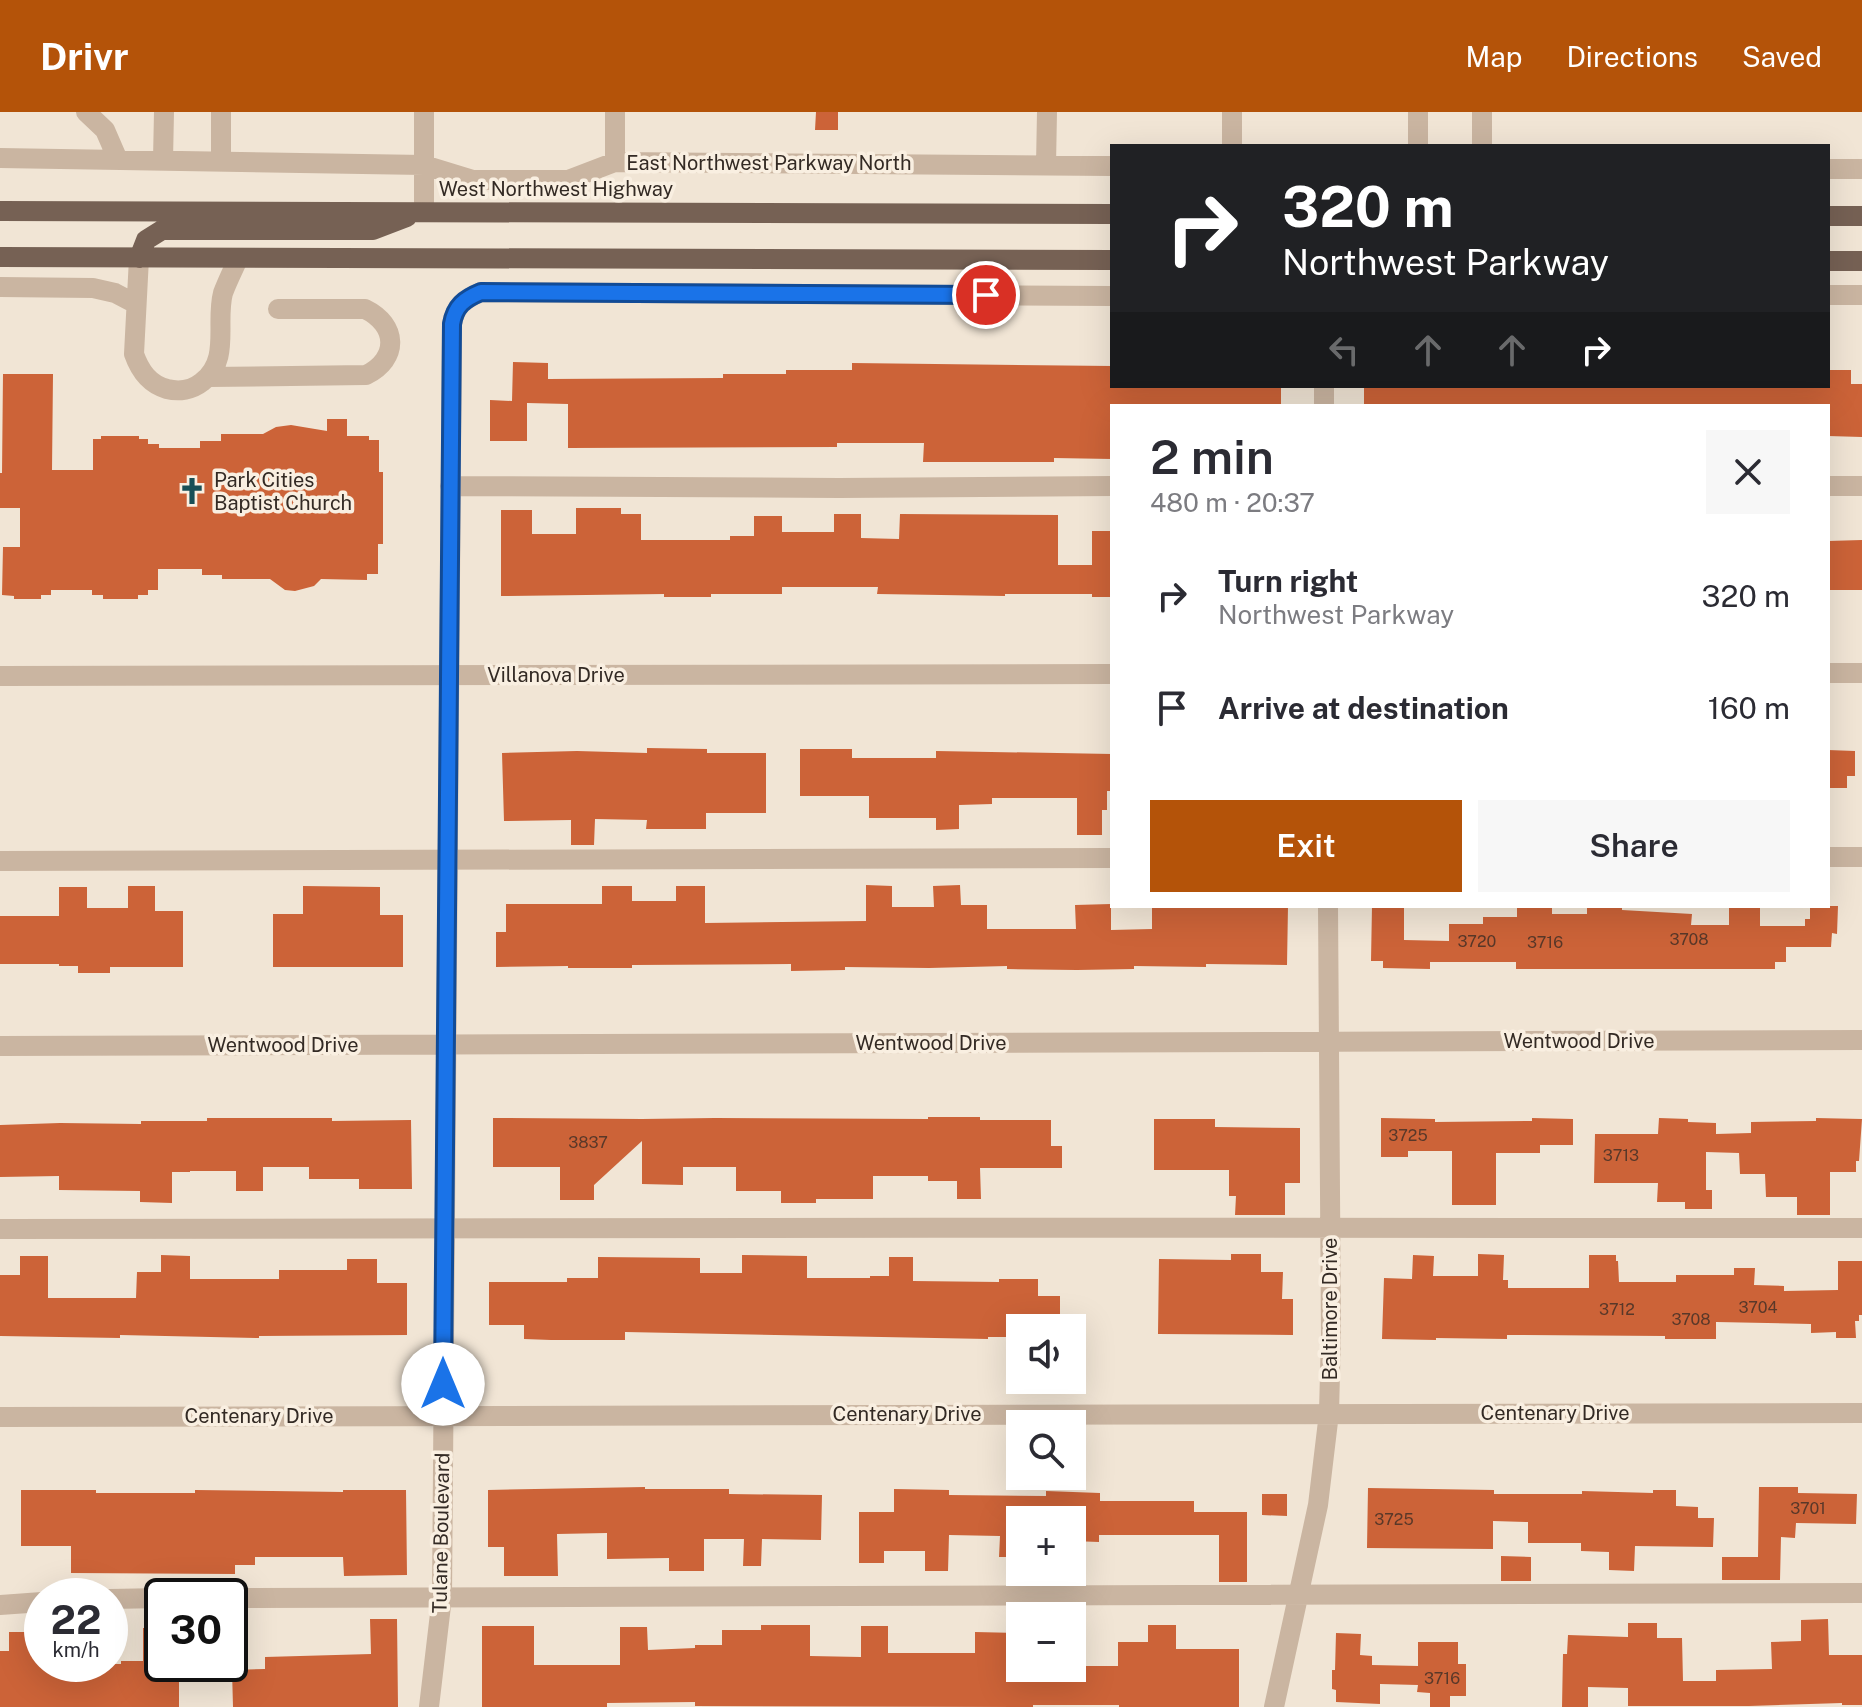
<!DOCTYPE html>
<html lang="en">
<head>
<meta charset="utf-8">
<style>
  :root { --surface:#fff; --page:#f7f7f7; --text:#2b2b33; --muted:#7c7c81; --accent:#b45309 }
  body { margin:0; font-family:"Public Sans",sans-serif; background:var(--page); color:var(--text); height:100vh; display:flex; flex-direction:column; font-size:30px; white-space:nowrap }
  * { box-sizing:border-box; margin:0 }
  p { font-size:26px; color:var(--muted) }
  .icon { flex:none; width:44px; height:44px; fill:none; stroke:currentColor; stroke-width:2; stroke-linecap:round; stroke-linejoin:round }
  .map { position:relative; flex:1; overflow:hidden }
  .drawer { position:absolute; left:1110px; top:292px; width:720px; height:504px; display:flex; flex-direction:column; background:var(--surface); border-radius:0px; box-shadow:0 8px 32px #0002 }
  .drawer>* { flex:none }
  .guide { position:absolute; left:1110px; top:32px; width:720px; height:244px; border-radius:0px; box-shadow:0 8px 32px #0002; background:#202124; color:#fff; overflow:hidden }
  .buttons { position:absolute; left:1006px; top:1202px; display:grid; gap:16px }
  .buttons a { display:grid; place-items:center; width:80px; height:80px; border-radius:0px; background:var(--surface); box-shadow:0 8px 32px #0002; font-size:40px }
  .speed { position:absolute; left:24px; top:1466px; display:flex; gap:16px; font-size:40px; font-weight:700; text-align:center }
  .speed>* { display:grid; place-content:center; width:104px; height:104px; border-radius:50%; background:var(--surface); box-shadow:0 8px 32px #0002; line-height:1 }
  .speed small { font-size:20px; font-weight:400 }
  .speed .limit { border:4px solid #111; border-radius:12px; background:#fff; color:#111 }
  .pin { position:absolute; display:grid; place-items:center; width:68px; height:68px; color:#fff; margin:-34px; border:4px solid #fff; border-radius:50%; box-shadow:0 2px 8px #0007 }
  .me { position:absolute; width:88px; margin:-44px; rotate:0deg; stroke-linejoin:round; filter:drop-shadow(0 0 6px #0008) }
  .turn { display:flex; align-items:center; gap:28px; height:168px; padding:0 40px; font-size:36px }
  .turn .icon { width:104px; height:104px; stroke-width:2.5 }
  .turn b { display:block; font-size:56px; line-height:68px }
  .lanes { display:flex; align-items:center; height:76px; padding:0 40px; background:#0003; justify-content:center; gap:40px; direction:ltr }
  .lanes .off { opacity:.35 }
  .round { display:grid; place-items:center; flex:none; width:84px; height:84px; border-radius:0px; background:var(--page) }
  .head { display:flex; align-items:center; justify-content:space-between; height:136px; padding:0 40px }
  h1 { font-size:48px; font-weight:600; line-height:60px }
  .action { display:flex; gap:16px; margin-top:auto; padding:16px 40px }
  .action a { flex:1; height:92px; border-radius:0px; background:var(--accent); color:#fff; font-size:32px; font-weight:600; line-height:92px; text-align:center }
  .action a+a { background:var(--page); color:var(--text) }
  ul { padding:0; list-style:none }
  li { display:flex; align-items:center; gap:24px; height:112px; padding:0 40px }
  li div { flex:1 }
  li b { display:block; font-size:30px }
  li em { font-style:normal }
  header { display:flex; align-items:center; gap:48px; box-sizing:border-box; height:112px; padding:0 40px; background:var(--accent); color:#fff }
  header strong { font-size:38px }
  nav { display:flex; gap:44px; margin-inline-start:auto; font-size:28px }
  .map>svg:first-child { display:block }
  .building { fill:#cc6338 }
  .lines { fill:none; stroke-linecap:round; stroke-linejoin:round }
  .minor { stroke:#cab5a1; stroke-width:20 }
  .major { stroke:#766154; stroke-width:20 }
  .route-casing { stroke:#114b97; stroke-width:20 }
  .route { stroke:#1a73e8; stroke-width:14 }
  .labels { text-anchor:middle; dominant-baseline:central; stroke-width:7; stroke-linejoin:round; paint-order:stroke }
  .number-label { font-size:16px; fill:#593829 }
  .street-label { font-size:20px; fill:#332a24; stroke:#f9efe1 }
  .poi-label { font-size:20px; fill:#332a24; stroke:#f9efe1; text-anchor:start }
</style>
</head>
<body>
<header>
<strong>Drivr</strong>
<nav><a>Map</a><a>Directions</a><a>Saved</a></nav>
</header>
<div class="map">
<svg width="1862" height="1595" viewBox="0 0 1862 1595">
  <rect width="100%" height="100%" fill="#f1e5d5"/>
  <path class="building" d="M 816,0 L 838,0 L 838,18 L 815,18 Z
    M 513,250 L 548,251 L 548,267 L 723,266 L 723,262 L 786,262 L 786,258 L 852,258 L 852,251 L 1112,254 L 1112,274 L 1281,274 L 1281,294 L 1112,294 L 1112,347 L 1054,346 L 1054,350 L 923,350 L 924,331 L 837,331 L 837,335 L 568,336 L 568,292 L 527,291 L 527,329 L 490,329 L 490,288 L 512,289 Z
    M 1828,258 L 1851,258 L 1851,272 L 1862,272 L 1862,325 L 1828,324 L 1828,294 L 1364,294 L 1364,274 L 1828,274 Z
    M 3,262 L 53,262 L 52,358 L 93,358 L 93,327 L 101,327 L 101,324 L 139,324 L 139,327 L 148,327 L 148,332 L 159,332 L 159,336 L 200,336 L 200,329 L 221,329 L 221,322 L 263,322 L 276,315 L 291,313 L 327,319 L 327,307 L 347,307 L 347,324 L 369,324 L 369,328 L 379,328 L 379,360 L 383,360 L 383,432 L 378,432 L 378,462 L 367,462 L 367,468 L 321,467 L 314,474 L 295,479 L 285,478 L 270,467 L 222,467 L 222,463 L 202,463 L 202,457 L 158,457 L 158,478 L 148,478 L 148,483 L 138,483 L 138,487 L 103,487 L 103,483 L 92,483 L 92,478 L 51,478 L 51,483 L 41,483 L 41,487 L 14,487 L 14,484 L 2,483 L 3,435 L 20,435 L 20,396 L 0,396 L 0,361 L 2,361 Z
    M 576,396 L 621,396 L 621,402 L 641,402 L 641,428 L 730,428 L 730,424 L 754,424 L 754,404 L 782,404 L 782,420 L 834,420 L 834,402 L 861,402 L 861,426 L 899,427 L 900,402 L 1058,403 L 1058,453 L 1092,453 L 1092,419 L 1112,419 L 1112,485 L 1092,485 L 1092,482 L 1005,482 L 1005,484 L 877,482 L 878,475 L 782,475 L 782,482 L 711,482 L 711,485 L 664,485 L 664,482 L 501,484 L 501,398 L 532,398 L 532,422 L 576,422 Z
    M 1862,428 L 1862,478 L 1828,478 L 1828,429 Z
    M 647,636 L 707,637 L 707,641 L 766,641 L 766,701 L 706,701 L 706,717 L 646,717 L 647,708 L 595,707 L 594,733 L 571,733 L 571,708 L 504,709 L 502,641 L 577,639 L 647,641 Z
    M 800,637 L 852,637 L 852,646 L 936,646 L 936,639 L 1112,642 L 1112,679 L 1107,679 L 1107,698 L 1102,698 L 1102,723 L 1077,723 L 1077,686 L 992,686 L 992,692 L 959,693 L 959,717 L 936,718 L 936,706 L 869,706 L 869,684 L 800,684 Z
    M 1828,638 L 1855,639 L 1855,664 L 1847,664 L 1847,676 L 1828,676 Z
    M 866,773 L 892,774 L 892,795 L 934,795 L 933,774 L 960,773 L 961,793 L 987,793 L 987,817 L 1076,817 L 1075,793 L 1111,792 L 1111,818 L 1152,817 L 1152,794 L 1288,794 L 1287,853 L 1206,852 L 1206,855 L 1134,854 L 1134,857 L 1077,858 L 1007,857 L 1007,854 L 929,856 L 845,855 L 845,858 L 791,859 L 791,852 L 632,853 L 632,856 L 568,856 L 568,854 L 496,855 L 496,820 L 506,820 L 506,792 L 602,792 L 602,774 L 632,774 L 632,789 L 676,789 L 676,774 L 705,774 L 705,811 L 866,809 Z
    M 128,774 L 155,774 L 155,799 L 183,799 L 183,855 L 110,855 L 110,861 L 78,861 L 78,854 L 59,854 L 59,852 L 0,852 L 0,804 L 59,804 L 59,775 L 87,775 L 87,796 L 128,796 Z
    M 303,774 L 380,775 L 380,803 L 403,803 L 403,855 L 273,855 L 273,802 L 303,802 Z
    M 1372,794 L 1404,794 L 1404,828 L 1449,829 L 1449,812 L 1483,812 L 1483,805 L 1517,805 L 1517,794 L 1552,794 L 1552,802 L 1587,802 L 1587,794 L 1622,794 L 1622,798 L 1692,802 L 1691,813 L 1729,813 L 1729,794 L 1760,794 L 1760,814 L 1805,814 L 1805,807 L 1810,807 L 1810,794 L 1838,794 L 1837,822 L 1832,821 L 1831,835 L 1786,835 L 1786,850 L 1775,850 L 1775,857 L 1516,857 L 1516,850 L 1430,850 L 1430,857 L 1383,856 L 1383,849 L 1371,849 Z
    M 928,1005 L 980,1005 L 980,1008 L 1051,1008 L 1051,1034 L 1062,1034 L 1062,1056 L 980,1056 L 981,1087 L 957,1087 L 957,1069 L 928,1069 L 928,1064 L 873,1064 L 873,1087 L 816,1087 L 816,1091 L 781,1091 L 781,1079 L 736,1079 L 736,1055 L 683,1055 L 683,1073 L 642,1072 L 642,1029 L 594,1073 L 594,1088 L 560,1088 L 560,1055 L 493,1055 L 493,1006 L 642,1007 L 715,1006 L 928,1007 Z
    M 207,1006 L 332,1006 L 332,1009 L 411,1008 L 412,1077 L 359,1077 L 359,1067 L 309,1067 L 309,1055 L 263,1055 L 263,1079 L 236,1079 L 236,1059 L 190,1059 L 190,1060 L 172,1060 L 172,1091 L 140,1090 L 140,1079 L 59,1078 L 59,1064 L 0,1065 L 0,1013 L 60,1011 L 141,1012 L 141,1009 L 207,1009 Z
    M 1381,1006 L 1435,1007 L 1435,1010 L 1532,1009 L 1532,1006 L 1573,1007 L 1573,1033 L 1540,1033 L 1540,1041 L 1496,1041 L 1496,1093 L 1452,1093 L 1452,1039 L 1408,1039 L 1408,1045 L 1381,1045 Z
    M 1659,1006 L 1688,1007 L 1688,1010 L 1716,1011 L 1716,1022 L 1751,1021 L 1751,1010 L 1816,1009 L 1816,1006 L 1862,1007 L 1859,1049 L 1856,1049 L 1856,1060 L 1830,1060 L 1830,1103 L 1797,1103 L 1797,1085 L 1766,1085 L 1765,1062 L 1740,1062 L 1739,1041 L 1706,1040 L 1706,1078 L 1712,1078 L 1712,1097 L 1685,1097 L 1685,1090 L 1657,1090 L 1658,1071 L 1594,1071 L 1595,1022 L 1658,1022 Z
    M 1154,1007 L 1215,1007 L 1215,1015 L 1300,1016 L 1300,1071 L 1285,1071 L 1285,1103 L 1235,1103 L 1236,1084 L 1229,1084 L 1229,1058 L 1154,1058 Z
    M 1231,1142 L 1261,1142 L 1261,1160 L 1283,1160 L 1282,1187 L 1293,1187 L 1293,1223 L 1158,1222 L 1159,1147 L 1231,1148 Z
    M 1478,1142 L 1504,1143 L 1503,1168 L 1508,1168 L 1508,1176 L 1589,1176 L 1589,1143 L 1616,1143 L 1616,1149 L 1618,1149 L 1619,1170 L 1676,1170 L 1676,1163 L 1734,1163 L 1734,1156 L 1755,1156 L 1754,1173 L 1784,1174 L 1784,1179 L 1838,1178 L 1838,1149 L 1862,1149 L 1862,1203 L 1859,1203 L 1859,1209 L 1855,1209 L 1856,1226 L 1836,1226 L 1836,1220 L 1811,1221 L 1811,1212 L 1716,1210 L 1716,1227 L 1665,1227 L 1665,1224 L 1507,1223 L 1507,1227 L 1436,1226 L 1436,1228 L 1382,1227 L 1384,1166 L 1412,1167 L 1413,1143 L 1434,1144 L 1433,1164 L 1478,1164 Z
    M 161,1143 L 190,1144 L 190,1167 L 279,1167 L 279,1158 L 347,1158 L 347,1147 L 377,1147 L 377,1171 L 407,1171 L 407,1223 L 259,1224 L 259,1226 L 120,1223 L 120,1226 L 0,1224 L 0,1163 L 20,1163 L 20,1144 L 48,1144 L 48,1186 L 136,1186 L 137,1160 L 161,1160 Z
    M 742,1143 L 807,1144 L 807,1166 L 870,1166 L 870,1164 L 889,1164 L 889,1145 L 913,1145 L 913,1169 L 999,1170 L 999,1167 L 1038,1167 L 1038,1184 L 1060,1184 L 1060,1216 L 1020,1216 L 1020,1225 L 988,1225 L 988,1227 L 625,1220 L 625,1228 L 551,1228 L 524,1227 L 524,1213 L 489,1213 L 489,1170 L 567,1170 L 567,1166 L 598,1166 L 598,1145 L 700,1146 L 700,1161 L 742,1161 Z
    M 645,1375 L 645,1377 L 729,1377 L 729,1382 L 822,1383 L 821,1428 L 762,1427 L 761,1454 L 743,1454 L 744,1427 L 704,1427 L 704,1459 L 669,1459 L 669,1446 L 607,1447 L 607,1421 L 557,1422 L 558,1464 L 504,1464 L 504,1435 L 488,1435 L 488,1378 Z
    M 1759,1375 L 1798,1375 L 1798,1381 L 1857,1382 L 1856,1412 L 1796,1411 L 1795,1426 L 1781,1425 L 1780,1468 L 1722,1468 L 1722,1445 L 1758,1445 Z
    M 1368,1376 L 1494,1378 L 1494,1382 L 1582,1382 L 1582,1379 L 1653,1381 L 1653,1378 L 1676,1378 L 1676,1394 L 1698,1395 L 1698,1406 L 1714,1406 L 1713,1435 L 1635,1434 L 1634,1459 L 1609,1458 L 1609,1440 L 1581,1439 L 1581,1431 L 1528,1431 L 1528,1410 L 1493,1409 L 1493,1437 L 1367,1436 Z
    M 894,1377 L 949,1378 L 949,1383 L 1046,1384 L 1046,1379 L 1100,1381 L 1100,1389 L 1194,1389 L 1194,1400 L 1247,1400 L 1247,1470 L 1219,1470 L 1219,1423 L 1099,1423 L 1099,1430 L 1072,1429 L 1072,1408 L 1020,1408 L 1020,1445 L 999,1445 L 1000,1424 L 949,1423 L 948,1459 L 925,1459 L 925,1439 L 884,1439 L 884,1451 L 859,1451 L 859,1400 L 894,1400 Z
    M 21,1378 L 96,1378 L 96,1381 L 195,1381 L 195,1378 L 343,1380 L 343,1378 L 406,1378 L 407,1463 L 344,1464 L 343,1445 L 255,1445 L 255,1453 L 235,1453 L 235,1462 L 71,1461 L 71,1434 L 21,1434 Z
    M 1262,1382 L 1287,1382 L 1287,1404 L 1262,1403 Z
    M 1501,1444 L 1531,1445 L 1531,1469 L 1501,1469 Z
    M 370,1507 L 397,1507 L 398,1595 L 233,1595 L 232,1558 L 265,1557 L 265,1545 L 371,1542 Z
    M 1828,1507 L 1829,1543 L 1862,1543 L 1862,1593 L 1842,1593 L 1842,1591 L 1749,1594 L 1628,1594 L 1628,1576 L 1588,1575 L 1588,1595 L 1562,1595 L 1563,1542 L 1567,1542 L 1568,1523 L 1628,1525 L 1628,1511 L 1657,1511 L 1657,1526 L 1682,1526 L 1683,1569 L 1716,1569 L 1716,1558 L 1772,1557 L 1771,1530 L 1801,1529 L 1801,1508 Z
    M 761,1513 L 810,1513 L 810,1544 L 861,1545 L 861,1514 L 888,1514 L 888,1541 L 975,1541 L 975,1520 L 1020,1521 L 1020,1556 L 1072,1556 L 1072,1554 L 1118,1554 L 1118,1530 L 1148,1530 L 1148,1513 L 1176,1513 L 1176,1537 L 1239,1537 L 1239,1595 L 1119,1595 L 1119,1593 L 1033,1593 L 1033,1595 L 695,1594 L 695,1590 L 607,1591 L 607,1595 L 482,1595 L 482,1514 L 534,1514 L 534,1553 L 620,1553 L 620,1515 L 647,1515 L 648,1538 L 695,1536 L 695,1533 L 722,1533 L 722,1518 L 761,1518 Z
    M 143,1516 L 162,1516 L 162,1552 L 179,1552 L 179,1595 L 0,1595 L 0,1539 L 9,1539 L 9,1520 L 37,1520 L 37,1552 L 121,1552 L 121,1549 L 143,1549 Z
    M 1336,1521 L 1361,1522 L 1360,1543 L 1372,1544 L 1372,1553 L 1418,1554 L 1418,1530 L 1458,1530 L 1458,1552 L 1466,1552 L 1466,1584 L 1450,1584 L 1450,1595 L 1430,1595 L 1430,1581 L 1417,1580 L 1418,1573 L 1380,1572 L 1380,1592 L 1336,1590 L 1336,1578 L 1332,1577 L 1332,1558 L 1335,1558 Z"/>
  <g class="lines">
    <path class="minor" d="M 86,0 L 105,18 L 118,48
      M 221,0 L 221,49
      M 424,0 L 424,100
      M 1418,0 L 1418,34
      M 1232,34 L 1232,0
      M 1482,34 L 1482,0
      M 0,46 L 424,53 L 473,68 L 568,68 L 615,50 L 1112,54
      M 163,48 L 164,0
      M 615,50 L 615,0
      M 1046,53 L 1047,0
      M 1828,57 L 1862,57
      M 139,146 L 134,242 C 140,259 149,272 167,277 C 179,280 192,278 202,270 C 231,248 215,211 223,181 C 227,170 233,158 238,147
      M 0,175 L 93,176 L 115,181 L 136,192
      M 1828,183 L 1862,183
      M 209,265 L 366,263 C 399,247 398,213 365,197 L 278,197
      M 1324,274 L 1324,294
      M 450,374 L 839,376 L 1112,374
      M 1828,374 L 1862,374
      M 1828,561 L 1862,561
      M 0,564 L 1112,562
      M 1828,745 L 1862,745
      M 0,749 L 1112,746
      M 0,934 L 1862,928
      M 0,1117 C 621,1114 1241,1117 1862,1116
      M 0,1305 L 1862,1301
      M 230,1486 L 1862,1481
      M 110,1487 L 162,1486
      M 0,1493 L 42,1490
      M 429,1595 L 442,1485 L 452,212 C 455,194 464,187 481,180 L 1112,184
      M 1274,1595 L 1318,1393 L 1329,1301 L 1331,1222 L 1328,794"/>
    <path class="major" d="M 0,99 L 1112,102
      M 1828,104 L 1862,104
      M 0,145 L 1112,148
      M 139,146 L 146,128 L 162,118 L 373,118 L 407,105
      M 1828,149 L 1862,149"/>
  </g>
  <g class="lines">
    <g class="route-casing">
      <path id="route" d="M 443,1272 L 452,212 C 455,194 464,187 481,180 L 986,183"/>
    </g>
    <use href="#route" class="route"/>
  </g>
  <defs>
    <g id="church-bare" transform="scale(2.16)"><path d="M-1.2-6h2.4v3.5h3.3v2.4h-3.3V6h-2.4V-.1h-3.3v-2.4h3.3Z" fill="#184f56" stroke="#f9efe1" stroke-width="2.5" paint-order="stroke"/></g>
  </defs>
  <g fill-rule="evenodd">
    <use href="#church-bare" x="192" y="379"/>
  </g>
  <g class="labels">
    <g class="number-label">
      <text x="1689" y="827">3708</text>
      <text x="1477" y="829">3720</text>
      <text x="1545" y="830">3716</text>
      <text x="1408" y="1023">3725</text>
      <text x="588" y="1030">3837</text>
      <text x="1621" y="1043">3713</text>
      <text x="1758" y="1195">3704</text>
      <text x="1617" y="1197">3712</text>
      <text x="1691" y="1207">3708</text>
      <text x="1808" y="1396">3701</text>
      <text x="1394" y="1407">3725</text>
      <text x="1442" y="1566">3716</text>
    </g>
    <g class="street-label">
      <text x="769" y="51">East Northwest Parkway North</text>
      <text x="556" y="77">West Northwest Highway</text>
      <text x="556" y="563">Villanova Drive</text>
      <text x="1579" y="929">Wentwood Drive</text>
      <text x="931" y="931">Wentwood Drive</text>
      <text x="283" y="933">Wentwood Drive</text>
      <text transform="translate(1330 1197) rotate(-90)">Baltimore Drive</text>
      <text x="1555" y="1301">Centenary Drive</text>
      <text x="907" y="1302">Centenary Drive</text>
      <text x="259" y="1304">Centenary Drive</text>
      <text transform="translate(441 1421) rotate(-89)">Tulane Boulevard</text>
    </g>
    <g class="poi-label">
      <text x="214" y="368">Park Cities<tspan x="214" dy="23">Baptist Church</tspan></text>
    </g>
  </g>
</svg>
<div class="buttons">
<a><svg class="icon" aria-label="sound" viewBox="0 0 24 24"><path d="M4 9h4l5-4v14l-5-4H4zM17 9q2 3 0 6"/></svg></a>
<a><svg class="icon" aria-label="search" viewBox="0 0 24 24"><circle cx="10" cy="10" r="6"/><path d="M15 15l6 6"/></svg></a>
<a>+</a>
<a>−</a>
</div>
<div class="speed"><div>22<small>km/h</small></div><div class="limit">30</div></div>
<div class="pin" style="left:986px;top:183px;background:#d93025"><svg class="icon" aria-label="arrive" viewBox="0 0 24 24"><path d="M6 21V4h12l-3 4 3 4H6"/></svg></div>
<svg class="me" style="left:443px;top:1272px" viewBox="-20 -20 40 40"><circle r="19" fill="#fff"/><path d="M0-13L10 11 0 6-10 11z" fill="#1a73e8"/></svg>
<div class="guide">
<div class="turn"><svg class="icon" aria-label="right" viewBox="0 0 24 24"><path d="M7 20v-9h11M14 6l5 5-5 5"/></svg><div><b>320 m</b>Northwest Parkway</div></div>
<div class="lanes"><svg class="icon off" aria-label="left" viewBox="0 0 24 24"><path d="M17 20v-9H6M10 6l-5 5 5 5"/></svg><svg class="icon off" aria-label="ahead" viewBox="0 0 24 24"><path d="M12 20V5M6 11l6-6 6 6"/></svg><svg class="icon off" aria-label="ahead" viewBox="0 0 24 24"><path d="M12 20V5M6 11l6-6 6 6"/></svg><svg class="icon" aria-label="right" viewBox="0 0 24 24"><path d="M7 20v-9h11M14 6l5 5-5 5"/></svg></div>
</div>
<section class="drawer">
<div class="head"><div><h1>2 min</h1><p>480 m · 20:37</p></div><a class="round"><svg class="icon" aria-label="close" viewBox="0 0 24 24"><path d="M6 6l12 12M18 6L6 18"/></svg></a></div>
<ul>
<li><svg class="icon" aria-label="right" viewBox="0 0 24 24"><path d="M7 20v-9h11M14 6l5 5-5 5"/></svg><div><b>Turn right</b><p>Northwest Parkway</p></div><em>320 m</em></li>
<li><svg class="icon" aria-label="arrive" viewBox="0 0 24 24"><path d="M6 21V4h12l-3 4 3 4H6"/></svg><div><b>Arrive at destination</b></div><em>160 m</em></li>
</ul>
<div class="action"><a>Exit</a><a>Share</a></div>
</section>
</div>
</body>
</html>
